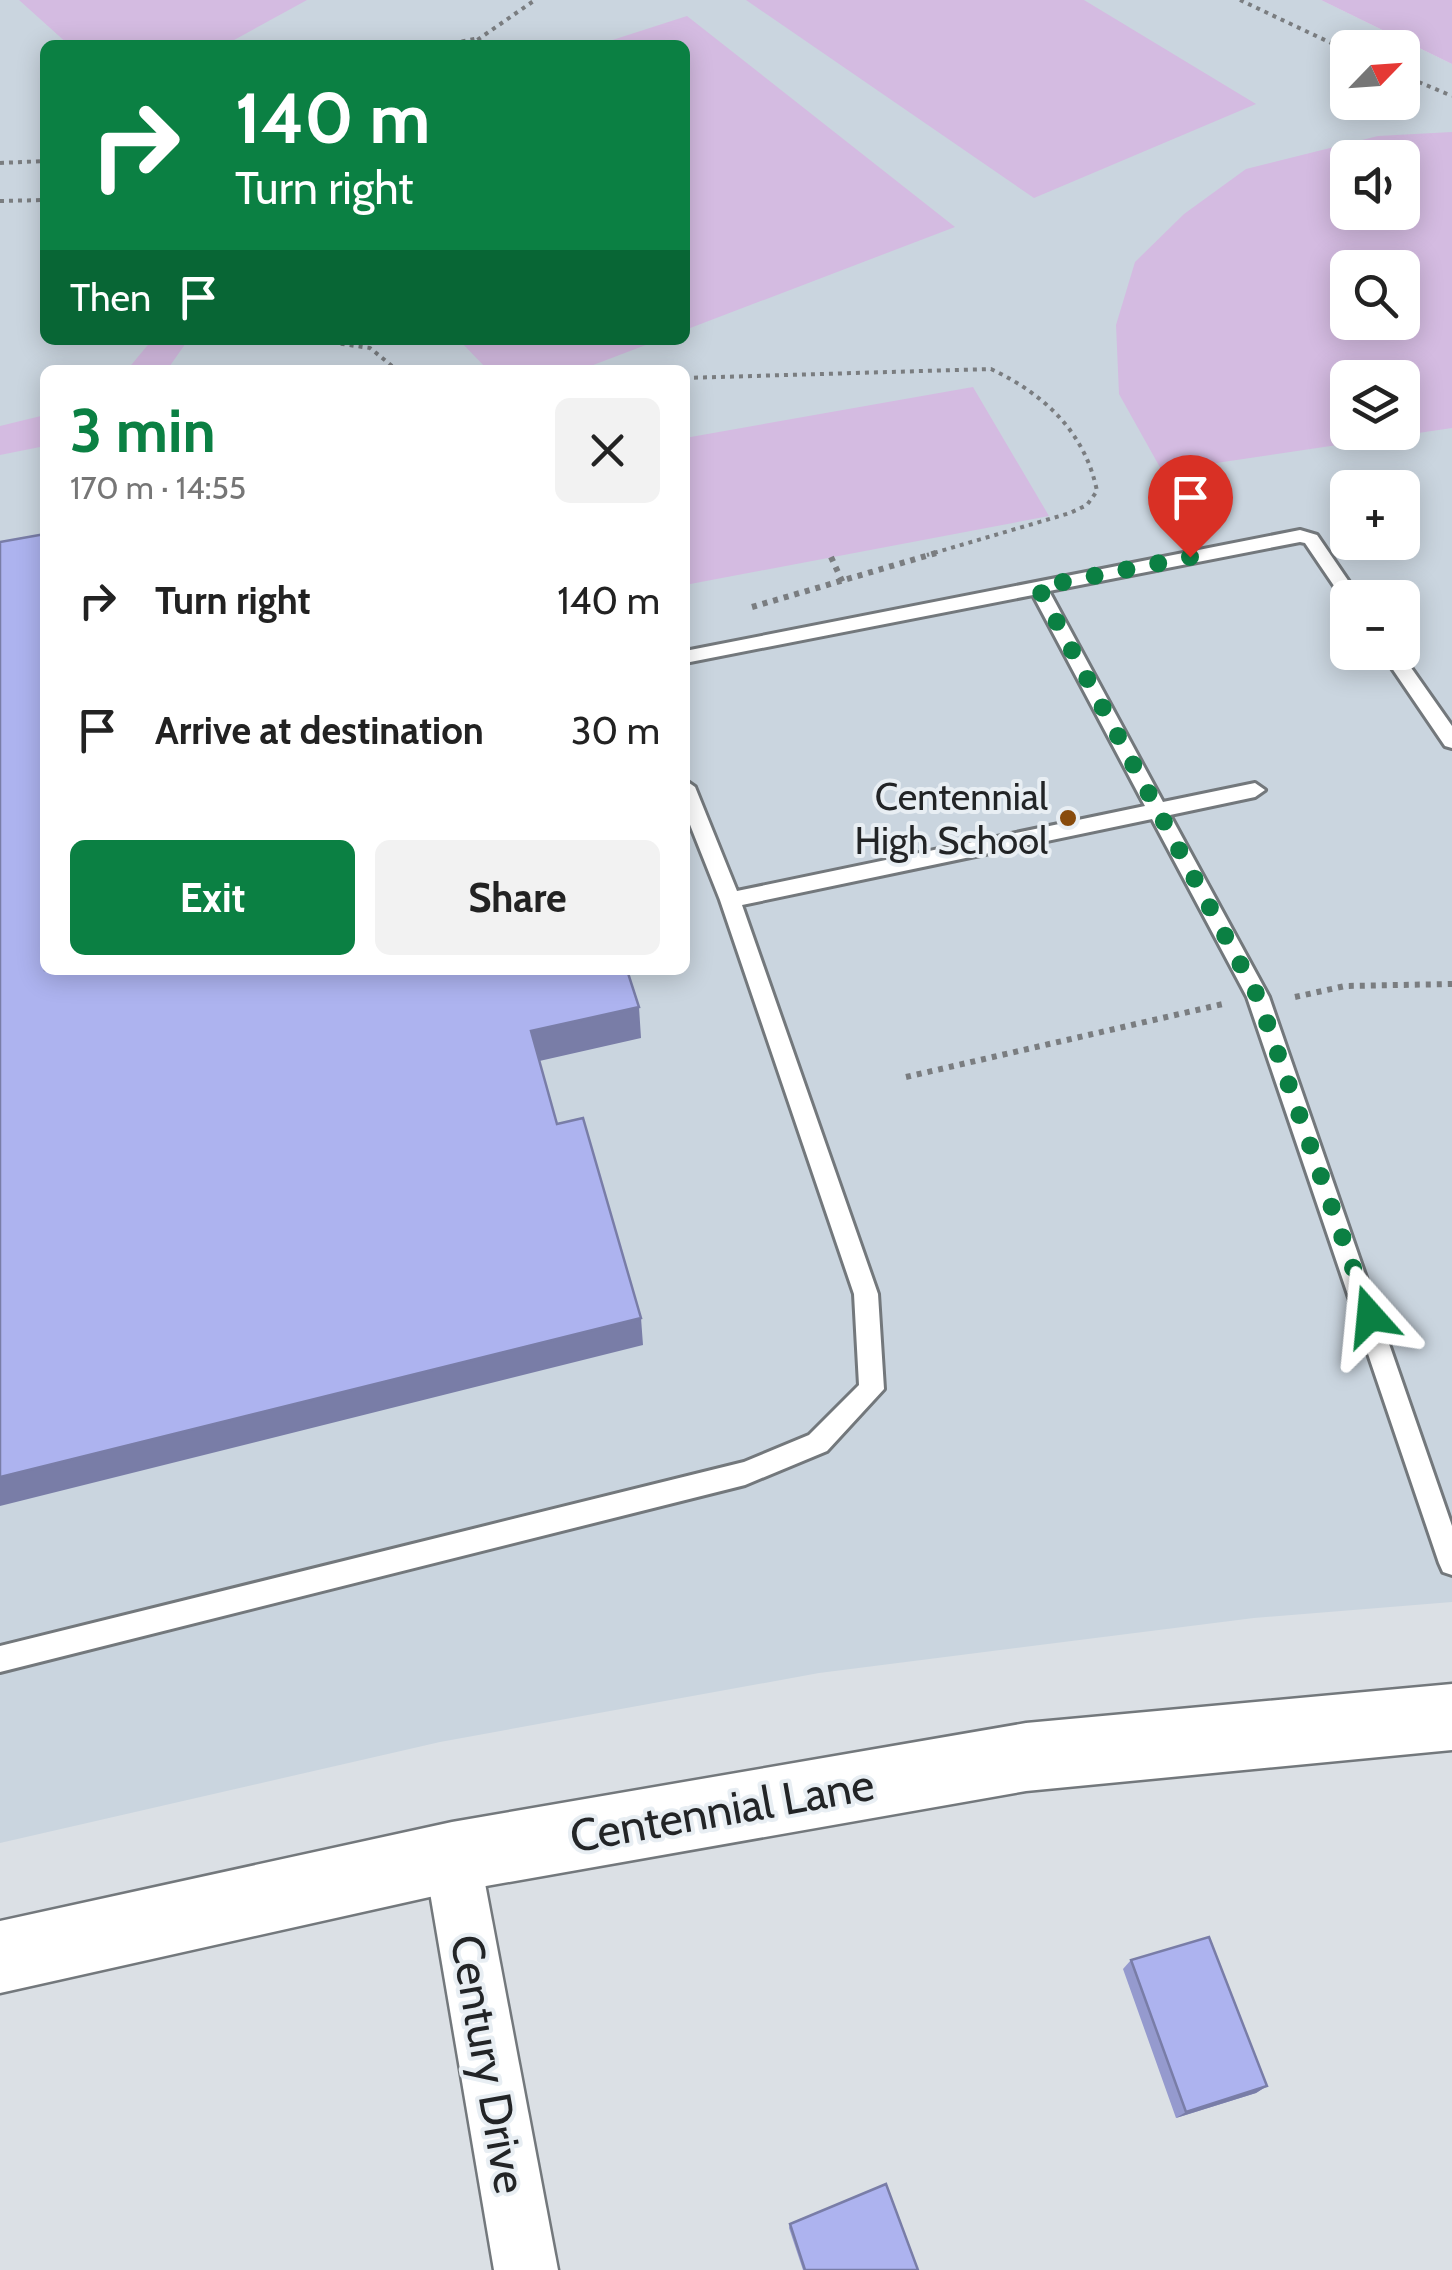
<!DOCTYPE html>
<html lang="en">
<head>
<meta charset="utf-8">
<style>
  :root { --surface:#fff; --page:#f2f2f2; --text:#222; --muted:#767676; --accent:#0b8043 }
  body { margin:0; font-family:Cabin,sans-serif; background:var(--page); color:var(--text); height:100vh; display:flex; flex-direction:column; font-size:38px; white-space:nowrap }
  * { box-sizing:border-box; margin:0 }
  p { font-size:32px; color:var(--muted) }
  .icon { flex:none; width:55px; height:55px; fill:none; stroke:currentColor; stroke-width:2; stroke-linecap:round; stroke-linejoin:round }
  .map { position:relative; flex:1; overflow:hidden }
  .details { position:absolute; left:40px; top:365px; width:650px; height:610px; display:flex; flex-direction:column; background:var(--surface); border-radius:15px; box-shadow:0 5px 25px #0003 }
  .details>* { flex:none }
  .guide { position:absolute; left:40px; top:40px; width:650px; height:305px; border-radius:15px; box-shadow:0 5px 25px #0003; background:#0b8043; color:#fff; overflow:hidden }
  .needle { width:65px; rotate:65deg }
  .buttons { position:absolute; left:1330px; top:30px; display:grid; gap:20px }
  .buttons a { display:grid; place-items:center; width:90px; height:90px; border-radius:15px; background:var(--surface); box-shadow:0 5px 25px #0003; font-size:50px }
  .pin { position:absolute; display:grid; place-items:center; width:85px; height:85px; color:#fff; margin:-102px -42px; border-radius:50% 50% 50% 0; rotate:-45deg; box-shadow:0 0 10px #0007 }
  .pin .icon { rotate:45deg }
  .me { position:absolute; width:110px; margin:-55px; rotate:342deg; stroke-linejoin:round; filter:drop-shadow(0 0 8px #0008) }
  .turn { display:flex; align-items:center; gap:35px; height:210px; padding:0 30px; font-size:45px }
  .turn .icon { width:130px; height:130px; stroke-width:2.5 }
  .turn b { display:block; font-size:70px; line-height:85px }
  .then { display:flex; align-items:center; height:95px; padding:0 30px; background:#0003; gap:20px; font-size:38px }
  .round { display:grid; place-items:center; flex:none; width:105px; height:105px; border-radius:15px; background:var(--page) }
  .overview { display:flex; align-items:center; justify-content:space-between; height:170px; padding:0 30px }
  h1 { font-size:60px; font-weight:800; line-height:75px; color:var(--accent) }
  .button { display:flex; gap:20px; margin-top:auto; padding:20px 30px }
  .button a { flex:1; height:115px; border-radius:15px; background:var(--accent); color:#fff; font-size:40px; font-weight:800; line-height:115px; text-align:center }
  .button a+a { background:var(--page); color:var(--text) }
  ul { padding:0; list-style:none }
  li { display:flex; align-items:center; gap:30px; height:130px; padding:0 30px }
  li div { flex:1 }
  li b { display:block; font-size:38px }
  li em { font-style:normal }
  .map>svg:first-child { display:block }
  .built { fill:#cad5df; fill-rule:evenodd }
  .green { fill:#d4bbe1; fill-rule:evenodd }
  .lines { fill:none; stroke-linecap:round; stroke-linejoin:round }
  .service-casing { stroke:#73787c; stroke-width:6 }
  .minor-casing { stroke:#73787c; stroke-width:5 }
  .tertiary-casing { stroke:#73787c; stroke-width:5 }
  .path-far1 { stroke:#7a7d80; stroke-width:4; stroke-dasharray:4 5; stroke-linecap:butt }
  .path { stroke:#7a7d80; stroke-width:6; stroke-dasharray:5 6; stroke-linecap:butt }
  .service { fill:#fff; fill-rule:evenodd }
  .minor { fill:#fff; fill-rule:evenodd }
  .tertiary { fill:#fff; fill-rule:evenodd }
  .wall { fill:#959ace }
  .shaded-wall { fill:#797da7 }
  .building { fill:#adb3ef; stroke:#797da7; stroke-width:2.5 }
  .route { stroke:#0b8043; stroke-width:18; stroke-dasharray:0 32.4 }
  .poi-dot { fill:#884b0c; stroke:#e8eef3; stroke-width:4 }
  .labels { text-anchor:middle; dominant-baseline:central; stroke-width:8; stroke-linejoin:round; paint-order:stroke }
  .poi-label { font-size:38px; fill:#222426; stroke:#e8eef3; text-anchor:end }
  .near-street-label { font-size:45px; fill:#222426; stroke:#e8eef3 }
</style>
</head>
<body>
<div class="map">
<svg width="1452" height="2270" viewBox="0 0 1452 2270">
  <rect width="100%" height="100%" fill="#dbe0e5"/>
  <path class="built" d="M 0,0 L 1321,0 L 1452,64 L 1452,1602 L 1254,1618 L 819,1673 L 440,1742 L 0,1843 ZM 45,45 L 685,45 L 685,340 L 45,340 ZM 1348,48 L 1402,48 L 1402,102 L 1348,102 ZM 1348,158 L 1402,158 L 1402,212 L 1348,212 ZM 1348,268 L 1402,268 L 1402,322 L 1348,322 ZM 45,370 L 685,370 L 685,970 L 45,970 ZM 1348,378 L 1402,378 L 1402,432 L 1348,432 ZM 1348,488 L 1402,488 L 1402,542 L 1348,542 ZM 1348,598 L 1402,598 L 1402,652 L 1348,652 Z"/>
  <path class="green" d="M 19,0 L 307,0 L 225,45 L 69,45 Z
    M 746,0 L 1084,0 L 1256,104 L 1034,198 Z
    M 1321,0 L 1452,0 L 1452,64 Z
    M 687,16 L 955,227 L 685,330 L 685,45 L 597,45 Z
    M 1452,132 L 1452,428 L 1162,471 L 1119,394 L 1116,325 L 1135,262 L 1184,214 L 1246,169 L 1378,136 ZM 1348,158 L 1402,158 L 1402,212 L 1348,212 ZM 1348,268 L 1402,268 L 1402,322 L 1348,322 ZM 1348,378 L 1402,378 L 1402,432 L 1348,432 Z
    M 152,340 L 188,340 L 167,370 L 127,370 Z
    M 459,340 L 659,340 L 580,370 L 488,370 Z
    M 973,387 L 1049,516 L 685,585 L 685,438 Z
    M 45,415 L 45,446 L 0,455 L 0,426 Z"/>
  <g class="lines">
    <g class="service-casing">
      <path id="service" d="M 1300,530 L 1317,535 L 1360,598 L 1348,598 L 1348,603 L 1345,602 L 1305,543 L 1300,542 L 1049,591 L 1163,802 L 1255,783 L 1265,790 L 1255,797 L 1170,815 L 1269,997 L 1452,1526 L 1452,1575 L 1443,1572 L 1439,1563 L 1247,997 L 1152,819 L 742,905 L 878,1294 L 884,1389 L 827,1451 L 745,1485 L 0,1672 L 0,1646 L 744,1462 L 809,1435 L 859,1385 L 854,1294 L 720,900 L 685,812 L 685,780 L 695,787 L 737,891 L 1145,806 L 1033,595 L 685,663 L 685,651 Z
        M 1381,652 L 1400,652 L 1452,726 L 1452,748 L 1445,746 Z"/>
    </g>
    <g class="minor-casing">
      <path id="minor" d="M 452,1829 L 472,1837 L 480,1857 L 558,2270 L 494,2270 L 424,1857 L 432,1837 Z"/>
    </g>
    <g class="tertiary-casing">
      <path id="tertiary" d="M 1452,1684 L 1452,1750 L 1026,1791 L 452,1892 L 0,1993 L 0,1921 L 452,1822 L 1026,1723 Z"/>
    </g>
    <path class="path-far1" d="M 1240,0 L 1348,51
      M 444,45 L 479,38
      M 470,45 L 535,0
      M 1402,75 L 1452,96
      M 0,163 L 45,161
      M 0,201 L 45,200
      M 314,340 L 370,348 L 397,370
      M 685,378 L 991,369 C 1044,394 1085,432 1097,491 L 1087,505 L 1070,513 L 927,555"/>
    <path class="path" d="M 831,557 L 843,583
      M 752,607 L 936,553
      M 1295,997 L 1345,986 L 1452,984
      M 906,1077 L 1223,1004"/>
    <use href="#service" class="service"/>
    <use href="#minor" class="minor"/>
    <use href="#tertiary" class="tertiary"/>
  </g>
  <path class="wall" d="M 1131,1960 L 1267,2086 L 1256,2093 L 1176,2118 L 1123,1969 Z
    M 790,2224 L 918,2270 L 803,2270 L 789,2228 Z"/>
  <path class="shaded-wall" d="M 639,1007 L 641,1038 L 535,1062 L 531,1031 Z
    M 641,1318 L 643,1345 L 0,1506 L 0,1477 Z
    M 1267,2086 L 1256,2093 L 1176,2118 L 1186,2112 Z"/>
  <path class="building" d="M 45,534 L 45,970 L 627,970 L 639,1007 L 531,1031 L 557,1124 L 583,1118 L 641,1318 L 0,1477 L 0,542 Z
    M 1209,1937 L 1267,2086 L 1186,2112 L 1131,1960 Z
    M 886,2184 L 918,2270 L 805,2270 L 790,2224 Z"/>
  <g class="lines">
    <path class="route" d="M 1190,557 L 1038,587 L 1258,997 L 1370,1316"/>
  </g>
  <circle class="poi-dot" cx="1068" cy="818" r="10"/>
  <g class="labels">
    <g class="poi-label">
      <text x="1048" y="796">Centennial<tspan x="1048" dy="44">High School</tspan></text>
    </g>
    <g class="near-street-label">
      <text transform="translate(722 1810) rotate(-10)">Centennial Lane</text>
      <text transform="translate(489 2064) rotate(80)">Century Drive</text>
    </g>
  </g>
</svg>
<div class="buttons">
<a><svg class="needle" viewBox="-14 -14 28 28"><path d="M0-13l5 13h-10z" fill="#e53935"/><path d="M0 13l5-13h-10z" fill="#767676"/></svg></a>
<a><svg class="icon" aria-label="sound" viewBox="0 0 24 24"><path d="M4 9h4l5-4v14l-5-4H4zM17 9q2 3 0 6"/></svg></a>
<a><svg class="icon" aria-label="search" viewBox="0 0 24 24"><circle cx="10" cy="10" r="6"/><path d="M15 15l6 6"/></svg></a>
<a><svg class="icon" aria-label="layers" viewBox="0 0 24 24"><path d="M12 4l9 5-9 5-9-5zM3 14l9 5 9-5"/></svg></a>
<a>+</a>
<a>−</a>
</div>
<div class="pin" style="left:1190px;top:557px;background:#d93025"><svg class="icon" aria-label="arrive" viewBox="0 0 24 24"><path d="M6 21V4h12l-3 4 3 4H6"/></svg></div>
<svg class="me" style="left:1370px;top:1316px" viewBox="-20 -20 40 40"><path d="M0-17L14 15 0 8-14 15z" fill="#0b8043" stroke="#fff" stroke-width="4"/></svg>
<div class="guide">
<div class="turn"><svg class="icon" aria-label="right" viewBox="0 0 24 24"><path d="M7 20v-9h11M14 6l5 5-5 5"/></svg><div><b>140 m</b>Turn right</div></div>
<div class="then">Then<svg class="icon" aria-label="arrive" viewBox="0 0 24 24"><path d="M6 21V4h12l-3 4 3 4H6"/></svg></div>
</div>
<section class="details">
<div class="overview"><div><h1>3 min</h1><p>170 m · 14:55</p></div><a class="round"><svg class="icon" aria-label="close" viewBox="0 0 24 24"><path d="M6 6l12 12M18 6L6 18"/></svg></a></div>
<ul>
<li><svg class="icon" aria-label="right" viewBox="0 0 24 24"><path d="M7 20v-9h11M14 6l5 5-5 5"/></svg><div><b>Turn right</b></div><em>140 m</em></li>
<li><svg class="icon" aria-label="arrive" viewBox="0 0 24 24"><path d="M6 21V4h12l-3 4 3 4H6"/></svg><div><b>Arrive at destination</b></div><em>30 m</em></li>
</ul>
<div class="button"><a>Exit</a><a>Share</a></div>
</section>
</div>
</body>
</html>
